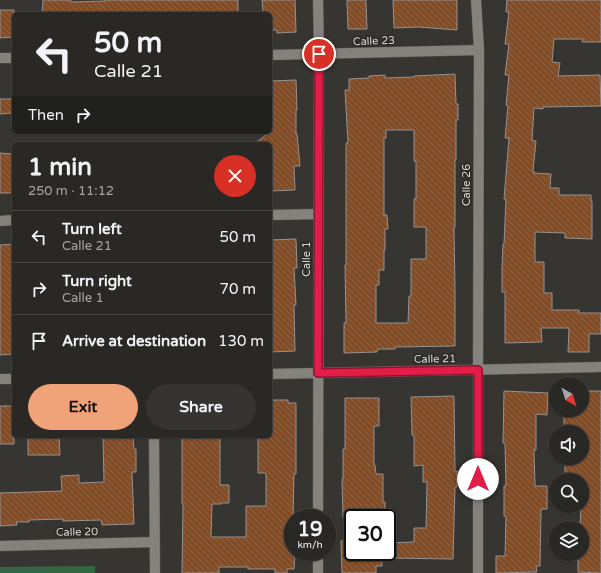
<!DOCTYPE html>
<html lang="en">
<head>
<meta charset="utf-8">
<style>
  :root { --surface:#292825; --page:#353432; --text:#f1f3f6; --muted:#a5a6a7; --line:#454442; --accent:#f0a278 }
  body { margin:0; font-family:"Varela Round",sans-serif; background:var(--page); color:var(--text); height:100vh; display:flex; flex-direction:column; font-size:15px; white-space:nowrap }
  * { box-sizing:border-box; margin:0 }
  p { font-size:13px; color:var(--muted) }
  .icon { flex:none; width:22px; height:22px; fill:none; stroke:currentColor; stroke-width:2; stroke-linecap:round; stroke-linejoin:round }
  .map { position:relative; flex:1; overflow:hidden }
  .side { position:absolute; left:12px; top:142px; width:260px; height:296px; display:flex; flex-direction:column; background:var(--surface); border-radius:6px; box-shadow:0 1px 3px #0004,0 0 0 1px var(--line) }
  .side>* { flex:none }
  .banner { position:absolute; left:12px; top:12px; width:260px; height:122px; border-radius:6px; box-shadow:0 1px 3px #0004,0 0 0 1px var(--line); background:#292825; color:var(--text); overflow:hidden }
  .needle { width:26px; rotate:141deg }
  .controls { position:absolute; left:549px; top:377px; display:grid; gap:8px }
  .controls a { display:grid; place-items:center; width:40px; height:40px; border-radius:50%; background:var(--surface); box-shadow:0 1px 3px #0004,0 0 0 1px var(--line); font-size:20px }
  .speed { position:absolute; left:284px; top:509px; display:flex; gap:8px; font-size:20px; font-weight:700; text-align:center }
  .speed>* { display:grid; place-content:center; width:52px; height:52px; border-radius:50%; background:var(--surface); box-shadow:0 1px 3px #0004,0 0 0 1px var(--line); line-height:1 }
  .speed small { font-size:10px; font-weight:400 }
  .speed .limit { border:2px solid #111; border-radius:6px; background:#fff; color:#111 }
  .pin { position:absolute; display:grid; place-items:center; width:34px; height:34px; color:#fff; margin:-17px; border:2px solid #fff; border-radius:50%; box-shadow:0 1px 4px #0007 }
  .me { position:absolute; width:44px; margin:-22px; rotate:0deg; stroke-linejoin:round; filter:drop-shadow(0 0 3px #0008) }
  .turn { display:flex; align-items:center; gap:14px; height:84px; padding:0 16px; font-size:18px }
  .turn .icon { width:52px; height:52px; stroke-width:2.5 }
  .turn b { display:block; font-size:28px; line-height:34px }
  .then { display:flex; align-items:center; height:38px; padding:0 16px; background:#0003; gap:8px; font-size:15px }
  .round { display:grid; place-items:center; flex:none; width:42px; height:42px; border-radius:21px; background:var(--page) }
  .overview { display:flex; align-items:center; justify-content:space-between; height:68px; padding:0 16px }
  h1 { font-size:24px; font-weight:700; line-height:30px }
  .action { display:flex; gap:8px; margin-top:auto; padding:8px 16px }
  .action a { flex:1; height:46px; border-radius:24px; background:var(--accent); color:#111; font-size:16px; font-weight:700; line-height:46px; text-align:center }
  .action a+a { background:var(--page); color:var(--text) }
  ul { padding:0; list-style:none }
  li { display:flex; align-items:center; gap:12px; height:52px; padding:0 16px; border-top:1px solid var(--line) }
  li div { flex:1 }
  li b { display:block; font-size:15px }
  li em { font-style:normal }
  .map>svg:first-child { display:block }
  .park { fill:#346641 }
  .building { fill:url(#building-back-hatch); stroke:#97928f; fill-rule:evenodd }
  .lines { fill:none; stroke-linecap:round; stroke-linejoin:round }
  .minor-casing { stroke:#565451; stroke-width:11 }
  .minor { stroke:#84827d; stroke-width:10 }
  .route-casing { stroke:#92132f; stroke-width:10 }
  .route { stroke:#e11d48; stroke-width:7 }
  .labels { text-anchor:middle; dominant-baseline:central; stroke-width:3.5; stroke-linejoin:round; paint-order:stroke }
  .street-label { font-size:11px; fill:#d7d6d4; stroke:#2d2b27 }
</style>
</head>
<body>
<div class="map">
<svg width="601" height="573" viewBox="0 0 601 573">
  <defs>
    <pattern id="building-back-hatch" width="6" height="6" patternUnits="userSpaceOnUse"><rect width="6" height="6" fill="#824c27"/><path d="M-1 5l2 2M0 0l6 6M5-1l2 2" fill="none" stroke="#936545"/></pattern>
  </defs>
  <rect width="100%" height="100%" fill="#373531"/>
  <path class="park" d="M 95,566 L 95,573 L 0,573 L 0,567 Z"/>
  <path class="building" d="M 43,0 L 71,0 L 71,2 L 105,1 L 105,0 L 238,0 L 238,14 L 42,14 Z
    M 262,0 L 295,0 L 296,32 L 277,33 L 277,30 L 270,30 L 270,14 L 263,14 Z
    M 347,0 L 366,0 L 367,29 L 348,29 Z
    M 393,0 L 457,0 L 457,30 L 418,27 L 394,28 Z
    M 507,0 L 601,0 L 601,42 L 582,42 L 583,39 L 554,39 L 552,62 L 560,63 L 558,76 L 600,75 L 601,106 L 543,107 L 543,109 L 534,108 L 532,140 L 536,141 L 533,171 L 534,171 L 534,173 L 551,174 L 550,188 L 559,188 L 559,195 L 591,195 L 591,201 L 592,201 L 592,239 L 565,238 L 565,233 L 535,232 L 535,262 L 544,262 L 544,293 L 552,293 L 552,310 L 579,310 L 579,313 L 601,313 L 601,334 L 589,334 L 589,352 L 568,352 L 569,328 L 541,328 L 542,342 L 505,343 L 505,292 L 502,292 L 502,268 L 503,244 L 504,244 L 506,199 L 504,199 L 509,138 L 505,138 L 508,106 L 506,105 L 509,75 L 505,75 L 509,44 L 505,44 L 509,12 L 506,12 Z
    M 0,10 L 14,10 L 14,37 L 0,38 Z
    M 455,74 L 456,104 L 458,104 L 458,120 L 456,120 L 456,160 L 455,160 L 455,227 L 454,227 L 455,291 L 455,346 L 395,347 L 395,349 L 378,349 L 377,352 L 344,353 L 344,323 L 346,323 L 345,265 L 346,265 L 346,143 L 348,143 L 345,90 L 349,90 L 349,79 L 369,78 L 369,76 L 385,75 L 385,78 L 414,77 L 414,76 ZM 386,130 L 414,130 L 414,161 L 416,161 L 416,199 L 414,199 L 414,227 L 426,227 L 426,259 L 411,259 L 411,296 L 409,296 L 408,323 L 376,323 L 376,285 L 379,285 L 379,270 L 384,270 L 384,250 L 385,250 L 385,229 L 388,229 L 387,215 L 384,215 L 384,138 L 386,138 Z
    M 296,80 L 297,110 L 296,110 L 296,134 L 297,134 L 300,166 L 294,166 L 295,190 L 270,191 L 270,144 L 254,144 L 270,132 L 270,81 Z
    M 0,99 L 14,99 L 14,113 L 0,114 Z
    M 0,153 L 12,154 L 12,164 L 14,165 L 13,193 L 0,193 Z
    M 296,239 L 297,268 L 294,268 L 296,305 L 294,305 L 295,351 L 270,352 L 270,240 Z
    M 14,244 L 14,354 L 0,355 L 0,245 Z
    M 504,391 L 548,393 L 547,415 L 536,414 L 536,450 L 534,450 L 535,486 L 547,486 L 547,509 L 541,509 L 540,566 L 536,566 L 537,572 L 496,573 L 496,556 L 505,556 L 506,516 L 504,516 L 504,486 L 506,486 L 505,443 L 503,443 Z
    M 582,391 L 601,391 L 601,573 L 578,572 L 578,554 L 582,554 L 582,528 L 580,528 L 581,506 L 582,506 L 582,477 L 565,477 L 565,458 L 582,458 L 582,430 L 564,430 L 564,410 L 582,410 Z
    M 454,396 L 455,471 L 457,471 L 457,487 L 455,487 L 453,559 L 387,558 L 387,543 L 414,542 L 414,528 L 426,528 L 427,482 L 423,482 L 423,465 L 414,466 L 414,435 L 412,435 L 411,397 Z
    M 345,398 L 379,398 L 379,426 L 374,426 L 374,465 L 375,465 L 376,474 L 383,474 L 383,502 L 385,502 L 385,518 L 343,518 L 342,479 L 343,479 L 343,449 L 345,449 Z
    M 270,400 L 288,400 L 288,403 L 296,403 L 296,474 L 294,474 L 293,518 L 293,552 L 295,552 L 294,569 L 287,569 L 287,573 L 275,573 L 275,569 L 248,569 L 248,567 L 219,567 L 219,573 L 182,573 L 183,504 L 182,504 L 182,436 L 220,436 L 220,485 L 229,485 L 229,503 L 221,503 L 221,504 L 212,504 L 211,537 L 246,537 L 246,506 L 266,506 L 266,473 L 258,473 L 258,436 L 270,436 Z
    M 0,406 L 13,406 L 13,407 L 14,407 L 14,444 L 0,444 Z
    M 28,436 L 59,436 L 60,455 L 28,455 Z
    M 103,436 L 133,436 L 134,449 L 136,449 L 136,472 L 132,472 L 134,524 L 102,525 L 101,520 L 63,521 L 63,519 L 29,520 L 29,522 L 16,522 L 17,525 L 0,526 L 0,493 L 62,491 L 61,476 L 79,475 L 79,483 L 104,482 Z
    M 353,540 L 353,552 L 382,552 L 382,566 L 376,566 L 376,573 L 342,573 L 341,541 Z"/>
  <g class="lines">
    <g class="minor-casing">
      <path id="minor" d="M 476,0 L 479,50 L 478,370 L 478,573
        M 270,55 L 479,50
        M 0,58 L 14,58
        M 270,215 L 318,214
        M 0,221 L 14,220
        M 270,374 L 601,367
        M 0,379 L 14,379
        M 154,436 L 155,573
        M 318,518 L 319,54 L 318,0
        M 0,546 L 155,542
        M 318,573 L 318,552"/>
    </g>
    <use href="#minor" class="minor"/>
  </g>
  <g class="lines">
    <g class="route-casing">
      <path id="route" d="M 319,54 L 318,373 L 478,370 L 478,479"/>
    </g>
    <use href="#route" class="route"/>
  </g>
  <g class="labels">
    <g class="street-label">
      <text transform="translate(374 41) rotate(-2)">Calle 23</text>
      <text transform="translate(466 185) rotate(-90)">Calle 26</text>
      <text transform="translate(306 259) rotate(-90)">Calle 1</text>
      <text transform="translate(435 359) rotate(-1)">Calle 21</text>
      <text transform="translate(77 532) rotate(-1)">Calle 20</text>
    </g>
  </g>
</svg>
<div class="controls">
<a><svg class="needle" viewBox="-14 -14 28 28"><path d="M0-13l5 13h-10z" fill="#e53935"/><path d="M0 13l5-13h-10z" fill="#a5a6a7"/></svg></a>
<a><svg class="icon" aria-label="sound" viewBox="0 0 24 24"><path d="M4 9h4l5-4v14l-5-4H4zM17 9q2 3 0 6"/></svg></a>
<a><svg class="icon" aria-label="search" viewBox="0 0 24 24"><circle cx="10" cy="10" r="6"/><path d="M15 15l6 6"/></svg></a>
<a><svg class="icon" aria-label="layers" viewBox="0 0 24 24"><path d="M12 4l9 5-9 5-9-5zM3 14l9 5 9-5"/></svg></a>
</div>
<div class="speed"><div>19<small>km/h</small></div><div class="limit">30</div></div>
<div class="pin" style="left:319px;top:54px;background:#d93025"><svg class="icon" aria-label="arrive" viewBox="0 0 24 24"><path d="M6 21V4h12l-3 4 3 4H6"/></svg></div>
<svg class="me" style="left:478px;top:479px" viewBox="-20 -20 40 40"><circle r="19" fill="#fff"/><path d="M0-13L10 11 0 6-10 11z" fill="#e11d48"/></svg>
<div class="banner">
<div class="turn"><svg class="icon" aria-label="left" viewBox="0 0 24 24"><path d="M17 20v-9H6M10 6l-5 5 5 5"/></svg><div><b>50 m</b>Calle 21</div></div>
<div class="then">Then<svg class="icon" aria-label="right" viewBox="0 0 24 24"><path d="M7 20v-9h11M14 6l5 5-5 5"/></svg></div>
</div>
<section class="side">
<div class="overview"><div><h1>1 min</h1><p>250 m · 11:12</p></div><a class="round" style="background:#d93025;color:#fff"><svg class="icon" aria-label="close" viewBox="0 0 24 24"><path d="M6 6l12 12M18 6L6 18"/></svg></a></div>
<ul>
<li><svg class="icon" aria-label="left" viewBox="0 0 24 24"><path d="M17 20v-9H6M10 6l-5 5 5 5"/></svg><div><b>Turn left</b><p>Calle 21</p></div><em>50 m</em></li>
<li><svg class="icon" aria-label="right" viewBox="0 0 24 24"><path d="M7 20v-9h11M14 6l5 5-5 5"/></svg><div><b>Turn right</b><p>Calle 1</p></div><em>70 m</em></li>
<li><svg class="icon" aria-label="arrive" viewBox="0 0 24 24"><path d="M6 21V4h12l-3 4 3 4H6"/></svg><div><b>Arrive at destination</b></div><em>130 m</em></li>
</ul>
<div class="action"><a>Exit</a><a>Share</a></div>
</section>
</div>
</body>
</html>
